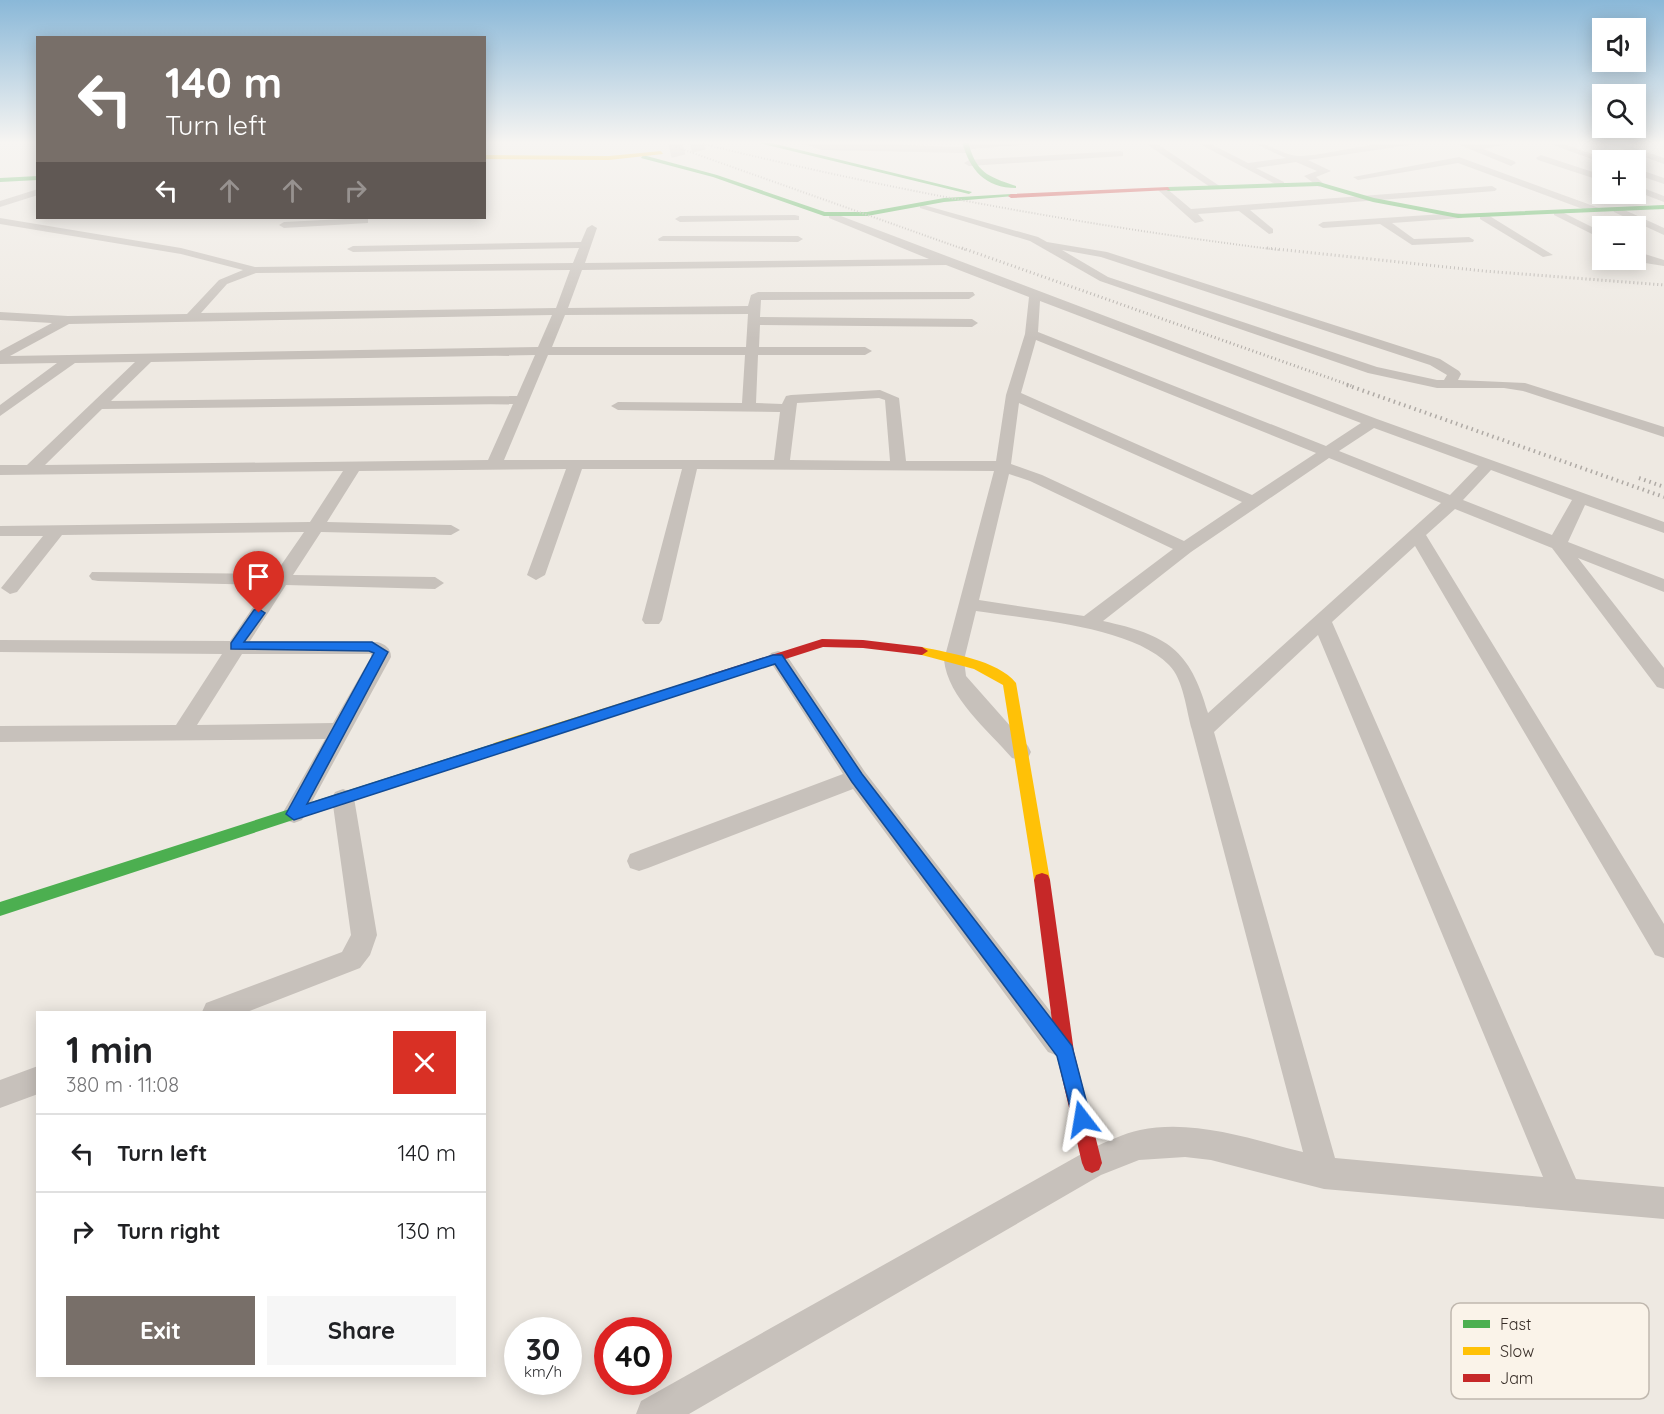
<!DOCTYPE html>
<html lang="en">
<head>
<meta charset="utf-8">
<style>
  :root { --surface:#fff; --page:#f6f6f6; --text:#202124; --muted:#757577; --line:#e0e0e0; --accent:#786f69 }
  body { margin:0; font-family:Quicksand,sans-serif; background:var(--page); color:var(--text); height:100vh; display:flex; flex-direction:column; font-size:22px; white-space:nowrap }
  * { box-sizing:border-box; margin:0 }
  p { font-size:20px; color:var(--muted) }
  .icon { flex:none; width:33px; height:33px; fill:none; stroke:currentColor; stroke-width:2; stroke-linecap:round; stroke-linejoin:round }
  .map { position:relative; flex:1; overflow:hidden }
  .details { position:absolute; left:36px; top:1011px; width:450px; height:366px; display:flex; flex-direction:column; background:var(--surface); border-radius:0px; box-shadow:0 3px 15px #0003 }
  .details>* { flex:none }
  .banner { position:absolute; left:36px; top:36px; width:450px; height:183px; border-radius:0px; box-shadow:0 3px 15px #0003; background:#786f69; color:#fff; overflow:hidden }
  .controls { position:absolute; left:1592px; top:18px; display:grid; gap:12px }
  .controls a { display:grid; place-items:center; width:54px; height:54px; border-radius:0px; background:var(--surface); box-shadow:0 3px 15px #0003; font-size:30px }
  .speed { position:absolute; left:504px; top:1317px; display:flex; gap:12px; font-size:30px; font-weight:700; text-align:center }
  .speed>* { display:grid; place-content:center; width:78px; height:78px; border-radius:50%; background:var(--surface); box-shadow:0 3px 15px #0003; line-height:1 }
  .speed small { font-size:15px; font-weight:400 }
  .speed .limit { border:9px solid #d22; background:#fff; color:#111 }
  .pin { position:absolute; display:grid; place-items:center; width:51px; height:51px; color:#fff; margin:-62px -26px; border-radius:50% 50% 50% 0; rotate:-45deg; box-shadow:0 0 6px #0007 }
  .pin .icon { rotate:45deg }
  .me { position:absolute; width:66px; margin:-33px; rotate:346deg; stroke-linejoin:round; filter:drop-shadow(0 0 4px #0008) }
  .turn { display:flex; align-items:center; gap:21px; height:126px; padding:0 30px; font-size:27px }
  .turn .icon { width:78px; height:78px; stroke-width:2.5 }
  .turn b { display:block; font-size:42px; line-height:51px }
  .lanes { display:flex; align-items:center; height:57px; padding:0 30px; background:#0003; justify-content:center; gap:30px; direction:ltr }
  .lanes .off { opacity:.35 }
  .round { display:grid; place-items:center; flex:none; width:63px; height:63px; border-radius:0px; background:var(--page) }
  .overview { display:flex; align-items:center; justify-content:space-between; height:102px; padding:0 30px }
  h1 { font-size:36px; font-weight:700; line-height:45px }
  .primary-button { display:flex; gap:12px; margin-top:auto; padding:12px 30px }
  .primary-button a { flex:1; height:69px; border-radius:0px; background:var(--accent); color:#fff; font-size:24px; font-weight:700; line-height:69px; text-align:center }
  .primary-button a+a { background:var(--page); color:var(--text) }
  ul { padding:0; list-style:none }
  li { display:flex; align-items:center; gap:18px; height:78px; padding:0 30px; border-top:2px solid var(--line) }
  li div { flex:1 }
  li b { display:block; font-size:22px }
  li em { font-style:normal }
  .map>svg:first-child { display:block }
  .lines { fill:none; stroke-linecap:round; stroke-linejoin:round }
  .secondary-tunnel { stroke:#cac4bd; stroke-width:14; stroke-dasharray:14 7; stroke-linecap:butt }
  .street { fill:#c7c1bb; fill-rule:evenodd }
  .fast { fill:#4caf50; fill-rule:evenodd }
  .slow { fill:#ffc107; fill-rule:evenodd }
  .jam { fill:#c62828; fill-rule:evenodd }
  .rail-far2 { stroke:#afaaa5; stroke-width:2; stroke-dasharray:1 2; stroke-linecap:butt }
  .rail-far1 { stroke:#afaaa5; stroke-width:3; stroke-dasharray:1 3; stroke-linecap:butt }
  .rail { stroke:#afaaa5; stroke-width:4; stroke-dasharray:1.5 4; stroke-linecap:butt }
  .route { fill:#1a73e8; stroke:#114b97; stroke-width:1.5 }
  .key { fill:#faf3e9; stroke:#c0b8af; stroke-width:1.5 }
  .key-label { font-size:16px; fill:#382e28 }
</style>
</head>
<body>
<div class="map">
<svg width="1664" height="1414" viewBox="0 0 1664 1414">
  <rect width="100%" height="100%" fill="#eee9e2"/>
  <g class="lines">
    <path class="secondary-tunnel" d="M 670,151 L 711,141"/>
    <path class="street" d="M 795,141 L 962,147 L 966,144 L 1071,141 L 970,149 L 966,153 L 822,150 Z
      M 1142,141 L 1153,141 L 1221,187 L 1213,189 Z
      M 1194,141 L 1205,141 L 1248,163 L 1286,158 L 1249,141 C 1267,141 1284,157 1302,156 C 1343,153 1389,136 1430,142 L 1308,160 L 1331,171 L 1316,177 L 1324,184 L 1319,187 L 1304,176 L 1317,171 L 1296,162 L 1256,168 L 1284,182 L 1284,186 L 1281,187 Z
      M 1450,141 L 1463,141 L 1474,145 L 1525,141 L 1483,149 L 1514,161 L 1516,163 L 1511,166 Z
      M 1542,141 L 1556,141 L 1608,160 L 1600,162 Z
      M 1600,141 L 1614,141 L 1664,158 L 1664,164 Z
      M 1120,151 L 1123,152 L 1123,156 L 969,166 L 964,163 L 969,160 Z
      M 1541,155 L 1602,175 L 1602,181 L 1538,160 L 1536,158 Z
      M 1459,157 L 1599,208 L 1600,210 L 1591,212 L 1458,163 L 1358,180 L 1353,177 Z
      M 1635,168 L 1664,178 L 1664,184 L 1635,174 Z
      M 1635,185 L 1664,196 L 1664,202 L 1635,191 Z
      M 1492,186 L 1497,189 L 1495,191 L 1250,210 L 1273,229 L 1273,233 L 1269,234 L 1239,211 L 1198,214 L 1204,221 L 1195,223 L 1158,190 L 1166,188 L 1191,209 Z
      M 38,189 L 38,195 L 0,207 L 0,201 Z
      M 920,204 L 1038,237 L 1047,242 L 1107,252 L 1440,359 L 1459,371 L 1461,374 L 1458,380 L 1525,383 L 1664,427 L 1664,437 L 1523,391 L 1504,388 L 1437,388 L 1368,373 L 1100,281 L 1030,241 L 920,208 ZM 1062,250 L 1101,257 L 1430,365 L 1447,375 L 1444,380 L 1437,380 L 1377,367 L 1108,277 Z
      M 1618,207 L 1664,228 L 1664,235 L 1614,212 L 1613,210 Z
      M 1558,210 L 1602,232 L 1602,239 L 1554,215 L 1554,211 Z
      M 833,213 L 1377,419 L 1664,522 L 1664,533 L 1585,505 L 1568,542 L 1664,579 L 1664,592 L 1578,558 L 1664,668 L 1664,689 L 1657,687 L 1552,548 L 1455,509 L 1426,535 L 1664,924 L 1664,958 L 1655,955 L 1415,546 L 1332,622 L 1576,1179 L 1664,1187 L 1664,1219 L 1324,1189 L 1211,1160 L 1185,1157 L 1139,1160 L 1101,1175 L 689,1414 L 636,1414 L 641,1401 L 1092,1148 C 1107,1142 1124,1133 1140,1130 C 1194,1119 1250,1139 1303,1152 L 1192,730 C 1186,710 1184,680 1169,665 C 1132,626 1028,619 976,611 L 964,660 L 966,676 L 1028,746 L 1031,752 L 1028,758 L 1020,760 L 1012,758 C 988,730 948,698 944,660 L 994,471 L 697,469 L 662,620 L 659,624 L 645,624 L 642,620 L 682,469 L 582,469 L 545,575 L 536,580 L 527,575 L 566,469 L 359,471 L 327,522 L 451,525 L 460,530 L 451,535 L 321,532 L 293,575 L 435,577 L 444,583 L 435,589 L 286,585 L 250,641 L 377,642 C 385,644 391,648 391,657 L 302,820 L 294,823 L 286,820 L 282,814 L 325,739 L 0,742 L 0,726 L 176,725 L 222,654 L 0,652 L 0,640 L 230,641 L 268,585 L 98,581 L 92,580 L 89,576 L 92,572 L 275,574 L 304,532 L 62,535 L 17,592 L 10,594 L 1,588 L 43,536 L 0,536 L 0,526 L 310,522 L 343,471 L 0,475 L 0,465 L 27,465 L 135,362 L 75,363 L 0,416 L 0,405 L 57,363 L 0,364 L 0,351 L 52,323 L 0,320 L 0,312 L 68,316 L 187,314 L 219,280 L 243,270 L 181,254 L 0,224 L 0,218 L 181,248 L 255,267 L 573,263 L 579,248 L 353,252 L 347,249 L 353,246 L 581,242 L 587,228 L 592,225 L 597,228 L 585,263 L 929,259 L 829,218 L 829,214 ZM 946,265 L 1029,297 L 1025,334 L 1006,395 L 996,461 L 906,461 L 899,398 L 880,390 L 791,395 L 786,396 L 782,404 L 756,403 L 758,355 L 865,355 L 872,351 L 865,347 L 759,347 L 760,325 L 972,327 L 978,323 L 972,319 L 760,317 L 761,300 L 969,299 L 975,295 L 973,292 L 758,292 L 751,295 L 748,306 L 568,308 L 582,270 ZM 570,270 L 556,308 L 201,313 L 227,284 L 256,273 ZM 1040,301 L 1361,423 L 1326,446 L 1038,332 ZM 748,314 L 746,347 L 552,347 L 565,315 ZM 552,315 L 538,347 L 10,356 L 69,324 ZM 1036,340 L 1316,453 L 1252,495 L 1021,393 ZM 535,355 L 517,396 L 111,401 L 151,362 ZM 548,355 L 745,355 L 742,403 L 618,402 L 611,406 L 618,410 L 780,412 L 774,460 L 504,460 ZM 879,398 L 885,400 L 890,461 L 790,460 L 797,403 ZM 1019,403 L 1242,502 L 1184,541 L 1042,475 L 1011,464 ZM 513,404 L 488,460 L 45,465 L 102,409 ZM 1374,428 L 1478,466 L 1450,495 L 1339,451 ZM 1329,458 L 1441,503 L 1208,713 C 1190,649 1167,635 1103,621 L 1191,552 ZM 1491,470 L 1572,500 L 1552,535 L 1463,500 ZM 1009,474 L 1030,481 L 1173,549 L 1084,616 L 979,600 ZM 1318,635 L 1543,1177 L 1335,1158 L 1214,732 ZM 242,654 L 371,654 L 371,657 L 333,723 L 197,725 Z
      M 1458,213 L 1462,214 L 1462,218 L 1392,223 L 1414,239 L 1469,237 L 1474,240 L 1473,242 L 1412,245 L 1380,224 L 1323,228 L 1318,225 L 1323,222 Z
      M 795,215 L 799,216 L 799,220 L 680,222 L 675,219 L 680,216 Z
      M 1480,215 L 1488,215 L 1553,255 L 1543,257 L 1480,219 Z
      M 364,218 L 368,219 L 368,223 L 284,228 L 279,225 L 284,222 Z
      M 663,236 L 798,236 L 803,239 L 798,242 L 659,241 L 658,239 Z
      M 1635,251 L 1664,260 L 1664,266 L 1645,263 L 1635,258 Z
      M 778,651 L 785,653 L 865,772 L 1068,1034 L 1072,1043 L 1068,1052 L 1058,1056 L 1048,1052 L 853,789 L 648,868 L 639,871 L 630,868 L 627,861 L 630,854 L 843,774 L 768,658 L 771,653 Z
      M 343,789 L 351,792 L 354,798 L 377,935 L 370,955 L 360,968 L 247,1012 L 202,1012 L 206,1003 L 342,952 L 351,935 L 332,798 L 335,792 Z
      M 38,1066 L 38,1094 L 0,1108 L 0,1080 Z"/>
    <path class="fast" d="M 751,141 L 763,141 L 972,192 L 969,194 Z
      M 962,141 L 968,141 C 976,173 987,176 1016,186 L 1016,188 C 986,188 969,170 962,141 Z
      M 643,155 L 717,175 L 825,212 L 867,212 L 944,198 L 1011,194 L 1014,196 L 944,202 L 867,216 L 824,216 L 713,177 L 641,158 Z
      M 38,176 L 38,180 L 0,182 L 0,178 Z
      M 1319,182 L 1374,198 L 1458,214 L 1664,205 L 1664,209 L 1458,218 L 1373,202 L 1319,186 L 1168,191 L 1165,189 L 1168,187 Z
      M 499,742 L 504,743 L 506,747 L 504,751 L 0,916 L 0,902 Z"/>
    <path class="slow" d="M 661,151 L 663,154 L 609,160 L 484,159 L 484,155 L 609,156 Z
      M 922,647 C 949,653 998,660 1016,683 L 1050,880 L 1048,885 L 1042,887 L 1036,885 L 1034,880 L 1003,685 L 974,669 L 918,654 L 916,651 L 918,648 Z
      M 710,675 L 717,679 L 715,682 L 499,752 L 494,751 L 492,747 L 494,743 Z"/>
    <path class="jam" d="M 1168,187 L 1170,190 L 1011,198 L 1008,196 L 1011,194 Z
      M 822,639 L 863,640 L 922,647 L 928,651 L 922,655 L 863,648 L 823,647 L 710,683 L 703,679 L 705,676 Z
      M 1042,873 L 1048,875 L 1050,880 L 1074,1052 L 1102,1163 L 1099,1170 L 1092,1173 L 1085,1170 L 1082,1163 L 1056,1052 L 1034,880 L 1036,875 Z"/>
    <path class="rail-far2" d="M 659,141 L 966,250
      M 691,141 C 885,189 1080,225 1279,250"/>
    <path class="rail-far1" d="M 962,248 L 1352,386
      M 1267,248 L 1484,271 L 1664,285"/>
    <path class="rail" d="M 1347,385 L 1664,497
      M 1639,478 L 1664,487"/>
  </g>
  <linearGradient id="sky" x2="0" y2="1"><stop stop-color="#8ab8d8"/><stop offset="0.42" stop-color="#f7f5f2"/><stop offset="1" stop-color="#f7f5f2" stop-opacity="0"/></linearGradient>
  <rect width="1664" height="339" fill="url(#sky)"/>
  <path class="route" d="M 259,609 L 265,613 L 244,642 L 372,642 L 388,652 L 307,804 L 773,655 L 782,655 L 862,774 L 1072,1046 L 1091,1119 L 1088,1126 L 1082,1129 L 1075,1126 L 1057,1056 L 852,782 L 775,664 L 294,820 L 286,814 L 374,653 L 369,651 L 231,649 L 231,643 L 254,610 Z"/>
  <rect x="1451" y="1303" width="198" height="96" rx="9" class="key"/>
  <rect x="1463" y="1320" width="27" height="8" fill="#4caf50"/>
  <rect x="1463" y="1347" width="27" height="8" fill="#ffc107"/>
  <rect x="1463" y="1374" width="27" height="8" fill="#c62828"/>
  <g class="key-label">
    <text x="1500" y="1330">Fast</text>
    <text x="1500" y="1357">Slow</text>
    <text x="1500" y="1384">Jam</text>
  </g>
</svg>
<div class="controls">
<a><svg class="icon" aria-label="sound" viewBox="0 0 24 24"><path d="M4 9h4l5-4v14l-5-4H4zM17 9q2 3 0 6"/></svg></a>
<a><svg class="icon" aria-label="search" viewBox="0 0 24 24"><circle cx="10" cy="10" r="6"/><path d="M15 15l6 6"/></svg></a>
<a>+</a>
<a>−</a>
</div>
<div class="speed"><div>30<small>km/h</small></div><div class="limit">40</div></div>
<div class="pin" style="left:259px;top:613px;background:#d93025"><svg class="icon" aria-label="arrive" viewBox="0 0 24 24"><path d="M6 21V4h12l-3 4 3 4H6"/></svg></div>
<svg class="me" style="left:1082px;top:1119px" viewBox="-20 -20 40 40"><path d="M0-17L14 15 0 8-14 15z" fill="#1a73e8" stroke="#fff" stroke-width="4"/></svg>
<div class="banner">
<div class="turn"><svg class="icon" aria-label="left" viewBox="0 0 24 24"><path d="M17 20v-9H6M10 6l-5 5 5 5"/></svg><div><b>140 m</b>Turn left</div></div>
<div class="lanes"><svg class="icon" aria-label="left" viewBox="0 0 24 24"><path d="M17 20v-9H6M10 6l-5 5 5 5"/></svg><svg class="icon off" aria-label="ahead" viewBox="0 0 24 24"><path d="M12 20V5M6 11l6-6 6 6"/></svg><svg class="icon off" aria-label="ahead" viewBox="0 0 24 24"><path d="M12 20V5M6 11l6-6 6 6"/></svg><svg class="icon off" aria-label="right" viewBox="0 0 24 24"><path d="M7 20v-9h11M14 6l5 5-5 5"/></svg></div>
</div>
<section class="details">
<div class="overview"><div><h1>1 min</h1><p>380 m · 11:08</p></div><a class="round" style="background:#d93025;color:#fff"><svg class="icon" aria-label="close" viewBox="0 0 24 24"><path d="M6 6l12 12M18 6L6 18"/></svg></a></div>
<ul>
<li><svg class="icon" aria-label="left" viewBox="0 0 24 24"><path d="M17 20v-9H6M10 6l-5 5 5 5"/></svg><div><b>Turn left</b></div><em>140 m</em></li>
<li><svg class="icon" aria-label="right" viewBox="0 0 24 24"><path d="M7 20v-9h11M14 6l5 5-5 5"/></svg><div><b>Turn right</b></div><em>130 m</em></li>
</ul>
<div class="primary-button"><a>Exit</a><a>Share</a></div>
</section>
</div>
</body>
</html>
